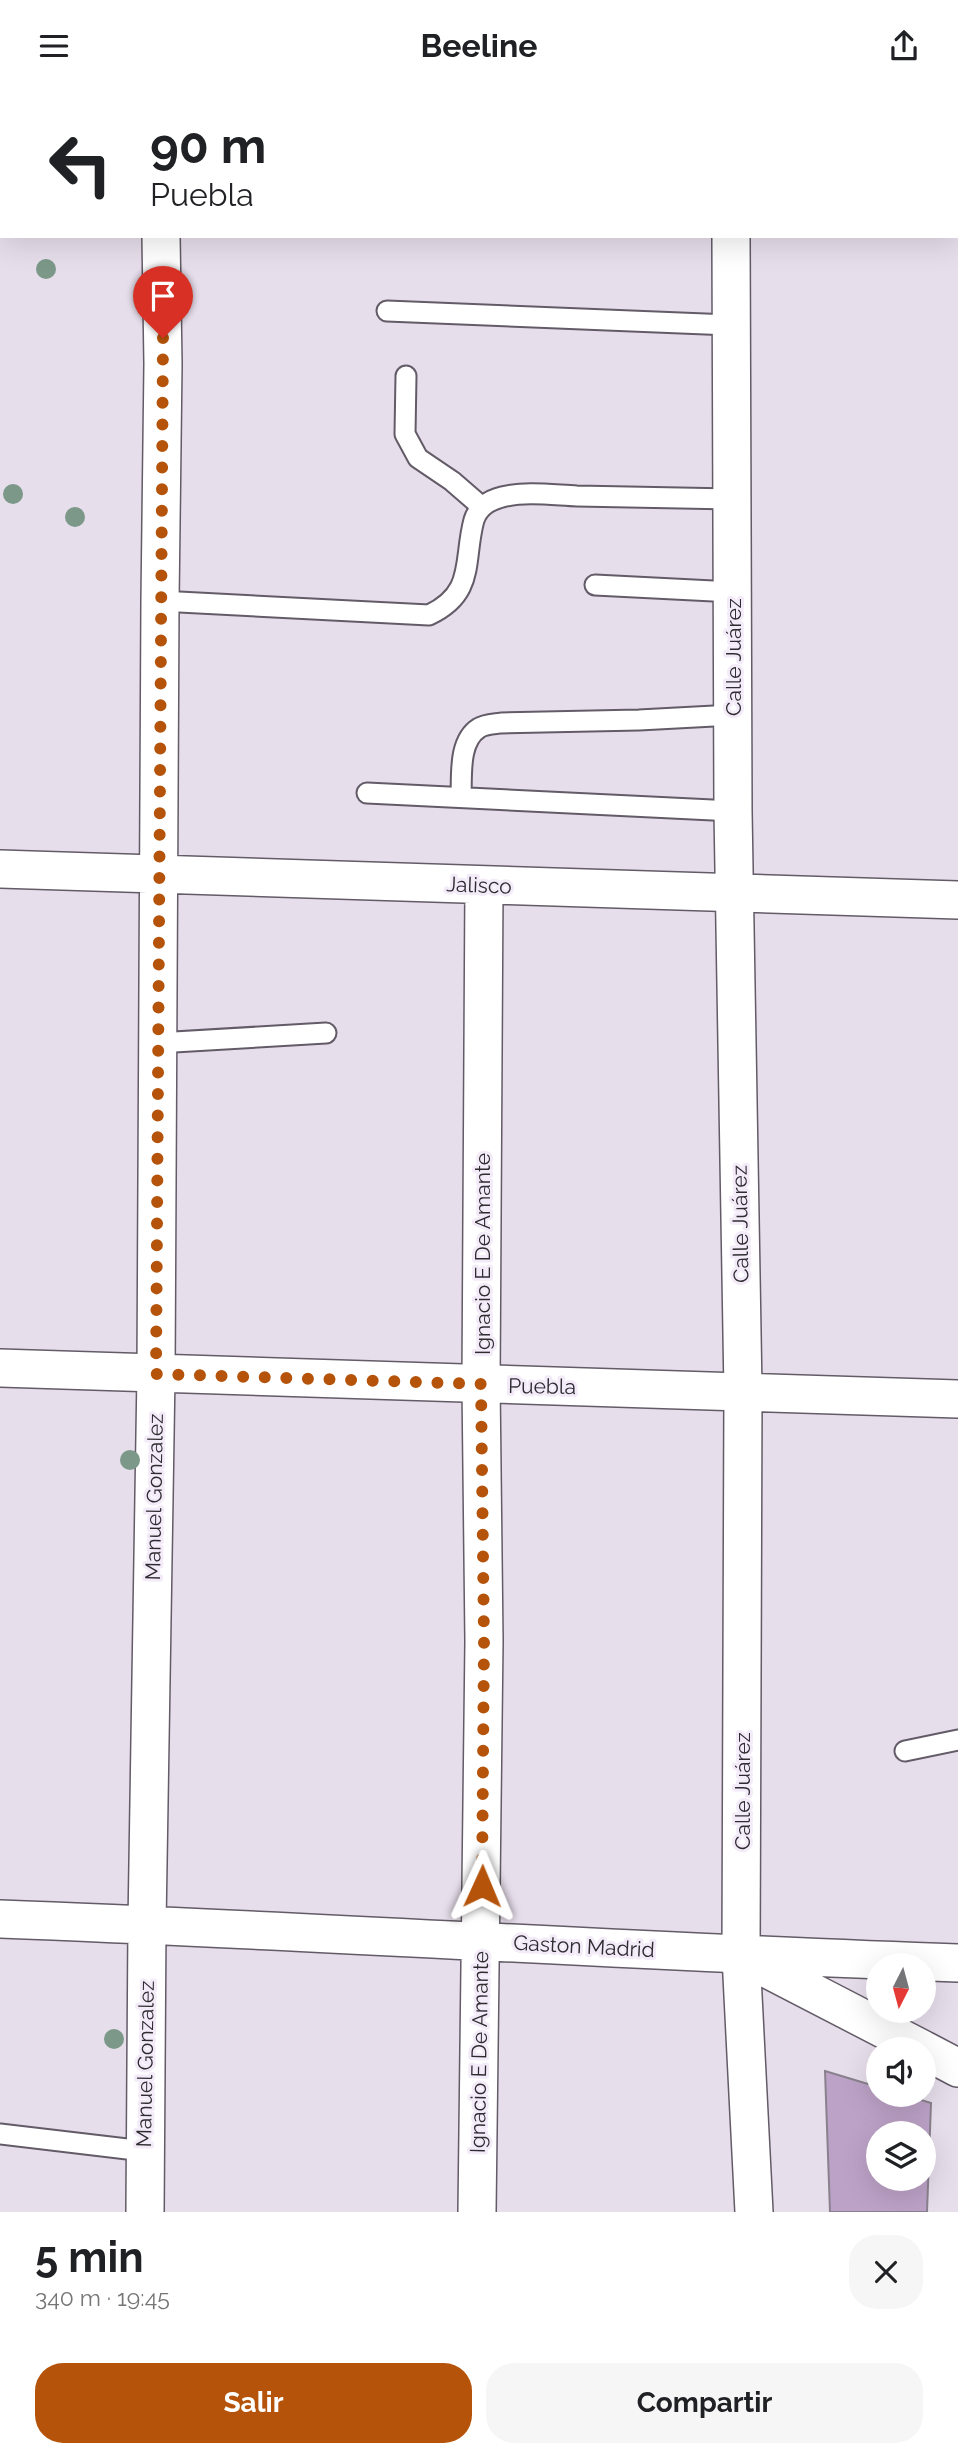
<!DOCTYPE html>
<html lang="es">
<head>
<meta charset="utf-8">
<style>
  :root { --surface:#fff; --page:#f6f6f6; --text:#202124; --muted:#757577; --accent:#b45309 }
  body { margin:0; font-family:Raleway,sans-serif; background:var(--page); color:var(--text); height:100vh; display:flex; flex-direction:column; font-size:26px; white-space:nowrap }
  * { box-sizing:border-box; margin:0 }
  p { font-size:23px; color:var(--muted) }
  .icon { flex:none; width:38px; height:38px; fill:none; stroke:currentColor; stroke-width:2; stroke-linecap:round; stroke-linejoin:round }
  .map { position:relative; height:2121px; overflow:hidden }
  .details { display:flex; flex-direction:column; background:var(--surface); flex:1 }
  .details>* { flex:none }
  .top-card { position:absolute; left:0px; top:0px; width:959px; height:147px; box-shadow:0 7px 28px #0002; background:#fff; color:var(--text); overflow:hidden }
  .needle { width:46px; rotate:186deg }
  .fabs { position:absolute; left:866px; top:1862px; display:grid; gap:14px }
  .fabs a { display:grid; place-items:center; width:70px; height:70px; border-radius:50%; background:var(--surface); box-shadow:0 7px 28px #0002; font-size:35px }
  .pin { position:absolute; display:grid; place-items:center; width:60px; height:60px; color:#fff; margin:-72px -30px; border-radius:50% 50% 50% 0; rotate:-45deg; box-shadow:0 0 7px #0007 }
  .pin .icon { rotate:45deg }
  .me { position:absolute; width:77px; margin:-38px; rotate:1deg; stroke-linejoin:round; filter:drop-shadow(0 0 5px #0008) }
  .turn { display:flex; align-items:center; gap:24px; height:147px; padding:0 35px; font-size:32px }
  .turn .icon { width:91px; height:91px; stroke-width:2.5 }
  .turn b { display:block; font-size:49px; line-height:60px }
  .round { display:grid; place-items:center; flex:none; width:74px; height:74px; border-radius:28px; background:var(--page) }
  .head { display:flex; align-items:center; justify-content:space-between; height:119px; padding:0 35px }
  h1 { font-size:42px; font-weight:700; line-height:52px }
  .action { display:flex; gap:14px; margin-top:auto; padding:14px 35px }
  .action a { flex:1; height:80px; border-radius:28px; background:var(--accent); color:#fff; font-size:28px; font-weight:700; line-height:80px; text-align:center }
  .action a+a { background:var(--page); color:var(--text) }
  header { display:flex; justify-content:space-between; align-items:center; height:91px; padding:0 35px; background:var(--surface); font-size:32px; font-weight:700 }
  .map>svg:first-child { display:block }
  .building { fill:#bca2c7; stroke:#89818d; stroke-width:2; fill-rule:evenodd }
  .lines { fill:none; stroke-linecap:round; stroke-linejoin:round }
  .lane-casing { stroke:#635b67; stroke-width:23 }
  .street-casing { stroke:#635b67; stroke-width:40 }
  .primary-casing { stroke:#fff; stroke-width:42 }
  .lane { stroke:#fff; stroke-width:19 }
  .street { stroke:#fff; stroke-width:37 }
  .primary { stroke:#e5c8e8; stroke-width:38 }
  .tree { fill:#7b9889 }
  .route { stroke:#b45309; stroke-width:12; stroke-dasharray:0 21.6 }
  .labels { text-anchor:middle; dominant-baseline:central; stroke-width:6; stroke-linejoin:round; paint-order:stroke }
  .street-label { font-size:21px; fill:#2f2c31; stroke:#f4ebf9 }
</style>
</head>
<body>
<header><svg class="icon" aria-label="menu" viewBox="0 0 24 24"><path d="M4 6h16M4 12h16M4 18h16"/></svg>Beeline<svg class="icon" aria-label="share" viewBox="0 0 24 24"><path d="M12 15V3M7 8l5-5 5 5M5 13v7h14v-7"/></svg></header>
<div class="map">
<svg width="958" height="2121" viewBox="0 0 958 2121">
  <rect width="100%" height="100%" fill="#e7deeb"/>
  <path class="building" d="M 825,1980 L 878,1996 L 878,2004 L 905,2004 L 931,2012 L 927,2121 L 830,2121 ZM 878,2042 L 924,2042 L 924,2088 L 878,2088 Z"/>
  <g class="lines">
    <g class="lane-casing">
      <path id="lane" d="M 387,220 L 730,234
        M 406,285 L 405,343 L 418,367 L 452,390 L 482,416
        M 595,494 L 733,501
        M 160,510 L 429,524 C 476,502 463,469 474,429 C 478,416 490,409 502,406 C 526,400 553,404 577,405 C 629,406 680,407 732,408
        M 367,702 L 733,720
        M 461,706 C 462,685 458,650 479,637 C 485,633 495,633 501,632 L 639,629 L 733,624
        M 157,952 L 326,942
        M 905,1660 L 958,1649
        M 0,2043 L 144,2060"/>
    </g>
    <g class="street-casing">
      <path id="street" d="M 159,0 L 159,2
        M 731,0 L 731,2
        M 0,62 L 2,62
        M 731,145 L 733,720 L 743,1300 L 741,1865 L 754,2121
        M 0,778 L 958,809
        M 0,1277 L 958,1308
        M 0,1828 C 320,1840 639,1861 958,1872
        M 752,1870 L 922,1958
        M 924,1959 L 958,1977
        M 145,2121 L 147,1833 L 156,1283 L 160,510 L 163,273 L 161,145
        M 477,2121 L 484,1550 L 481,1293 L 484,794"/>
    </g>
    <g class="primary-casing">
      <path id="primary" d="M 687,0 L 691,2
        M 859,0 L 863,2
        M 957,45 L 958,45
        M 957,125 L 958,125"/>
    </g>
    <use href="#lane" class="lane"/>
    <use href="#street" class="street"/>
    <use href="#primary" class="primary"/>
  </g>
  <g class="tree">
    <circle cx="46" cy="178" r="10"/>
    <circle cx="13" cy="403" r="10"/>
    <circle cx="75" cy="426" r="10"/>
    <circle cx="130" cy="1369" r="10"/>
    <circle cx="114" cy="1948" r="10"/>
  </g>
  <g class="lines">
    <path class="route" d="M 163,247 L 156,1283 L 481,1293 L 484,1550 L 482,1795"/>
  </g>
  <g class="labels">
    <g class="street-label">
      <text transform="translate(733 566) rotate(-90)">Calle Juárez</text>
      <text transform="translate(479 794) rotate(2)">Jalisco</text>
      <text transform="translate(740 1133) rotate(-91)">Calle Juárez</text>
      <text transform="translate(482 1163) rotate(-90)">Ignacio E De Amante</text>
      <text transform="translate(542 1295) rotate(1)">Puebla</text>
      <text transform="translate(154 1406) rotate(-89)">Manuel Gonzalez</text>
      <text transform="translate(742 1700) rotate(-90)">Calle Juárez</text>
      <text transform="translate(584 1855) rotate(3)">Gaston Madrid</text>
      <text transform="translate(479 1961) rotate(-89)">Ignacio E De Amante</text>
      <text transform="translate(145 1973) rotate(-89)">Manuel Gonzalez</text>
    </g>
  </g>
</svg>
<div class="fabs">
<a><svg class="needle" viewBox="-14 -14 28 28"><path d="M0-13l5 13h-10z" fill="#e53935"/><path d="M0 13l5-13h-10z" fill="#757577"/></svg></a>
<a><svg class="icon" aria-label="sound" viewBox="0 0 24 24"><path d="M4 9h4l5-4v14l-5-4H4zM17 9q2 3 0 6"/></svg></a>
<a><svg class="icon" aria-label="layers" viewBox="0 0 24 24"><path d="M12 4l9 5-9 5-9-5zM3 14l9 5 9-5"/></svg></a>
</div>
<div class="pin" style="left:163px;top:247px;background:#d93025"><svg class="icon" aria-label="arrive" viewBox="0 0 24 24"><path d="M6 21V4h12l-3 4 3 4H6"/></svg></div>
<svg class="me" style="left:482px;top:1795px" viewBox="-20 -20 40 40"><path d="M0-17L14 15 0 8-14 15z" fill="#b45309" stroke="#fff" stroke-width="4"/></svg>
<div class="top-card">
<div class="turn"><svg class="icon" aria-label="left" viewBox="0 0 24 24"><path d="M17 20v-9H6M10 6l-5 5 5 5"/></svg><div><b>90 m</b>Puebla</div></div>
</div>
</div>
<section class="details">
<div class="head"><div><h1>5 min</h1><p>340 m · 19:45</p></div><a class="round"><svg class="icon" aria-label="close" viewBox="0 0 24 24"><path d="M6 6l12 12M18 6L6 18"/></svg></a></div>
<div class="action"><a>Salir</a><a>Compartir</a></div>
</section>
</body>
</html>
